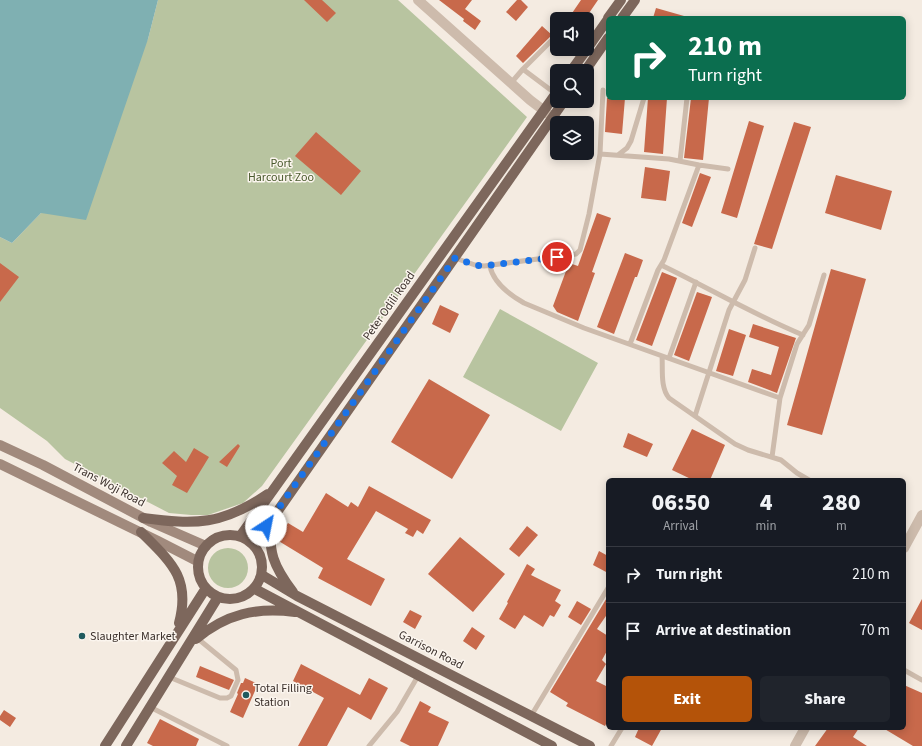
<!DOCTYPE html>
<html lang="en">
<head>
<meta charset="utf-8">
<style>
  :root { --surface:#171b24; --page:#20242c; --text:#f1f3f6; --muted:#9ea1a6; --line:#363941; --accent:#b45309 }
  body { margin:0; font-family:"Source Sans 3",sans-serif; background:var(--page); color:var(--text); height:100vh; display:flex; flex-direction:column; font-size:15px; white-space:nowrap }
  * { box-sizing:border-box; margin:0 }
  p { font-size:13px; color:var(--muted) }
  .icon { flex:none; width:22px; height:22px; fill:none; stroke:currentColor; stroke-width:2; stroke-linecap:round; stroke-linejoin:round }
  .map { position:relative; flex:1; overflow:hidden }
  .drawer { position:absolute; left:606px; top:478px; width:300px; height:252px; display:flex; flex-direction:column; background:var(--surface); border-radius:6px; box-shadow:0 2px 10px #0003 }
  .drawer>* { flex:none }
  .banner { position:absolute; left:606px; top:16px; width:300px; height:84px; border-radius:6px; box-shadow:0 2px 10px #0003; background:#0b6e4f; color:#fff; overflow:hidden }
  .tools { position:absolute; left:550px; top:12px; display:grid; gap:8px }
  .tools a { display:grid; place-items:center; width:44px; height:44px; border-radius:6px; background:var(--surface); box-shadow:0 2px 10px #0003; font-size:20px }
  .pin { position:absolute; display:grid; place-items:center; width:34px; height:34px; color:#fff; margin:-17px; border:2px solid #fff; border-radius:50%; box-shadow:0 1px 4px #0007 }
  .me { position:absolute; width:44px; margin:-22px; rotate:34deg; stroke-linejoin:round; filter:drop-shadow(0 0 3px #0008) }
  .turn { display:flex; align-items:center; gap:14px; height:84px; padding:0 16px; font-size:18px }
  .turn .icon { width:52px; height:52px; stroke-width:2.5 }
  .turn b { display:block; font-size:28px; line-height:34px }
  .eta { display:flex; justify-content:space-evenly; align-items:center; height:68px; text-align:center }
  .eta b { font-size:24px; font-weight:800; line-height:28px }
  .cta { display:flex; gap:8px; margin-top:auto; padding:8px 16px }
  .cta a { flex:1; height:46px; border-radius:6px; background:var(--accent); color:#fff; font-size:16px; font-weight:800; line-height:46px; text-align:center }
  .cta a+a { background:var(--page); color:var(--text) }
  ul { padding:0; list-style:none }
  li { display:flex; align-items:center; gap:12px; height:56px; padding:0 16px; border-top:1px solid var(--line) }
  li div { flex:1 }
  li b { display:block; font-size:15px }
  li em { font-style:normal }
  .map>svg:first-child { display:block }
  .green { fill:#b8c4a0 }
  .water { fill:#7fb0b2 }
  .building { fill:#c8694b }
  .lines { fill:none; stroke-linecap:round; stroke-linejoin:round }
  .lane { stroke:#cdbbac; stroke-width:5 }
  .street { stroke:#cdbbac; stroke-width:10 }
  .secondary { stroke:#a18a7d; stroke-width:10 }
  .primary { stroke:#7d675c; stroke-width:10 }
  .route { stroke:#1a73e8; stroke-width:7; stroke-dasharray:0 12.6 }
  .poi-dot { fill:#1f5a5e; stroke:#fbf5ee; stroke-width:1.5 }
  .labels { text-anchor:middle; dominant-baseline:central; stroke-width:3; stroke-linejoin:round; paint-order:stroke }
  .park-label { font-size:12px; fill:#4a5a2e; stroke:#fbf5ee }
  .street-label { font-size:12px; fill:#3b302b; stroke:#fbf5ee }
  .poi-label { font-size:12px; fill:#3b302b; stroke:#fbf5ee; text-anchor:start }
</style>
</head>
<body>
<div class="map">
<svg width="922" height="746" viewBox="0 0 922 746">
  <rect width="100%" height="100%" fill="#f4ebe1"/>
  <path class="green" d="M 158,0 L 398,0 L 527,117 L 262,486 L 243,503 L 208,515 L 191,515 L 169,513 L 65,459 L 47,441 L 0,408 L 0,237 L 12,243 L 41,213 L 148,39 Z
    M 500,309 L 598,363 L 561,431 L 463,377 Z
    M208 568a20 20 0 1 1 40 0a20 20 0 1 1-40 0Z"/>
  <path class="water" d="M 0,0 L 158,0 L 148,39 L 86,220 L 41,213 L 12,243 L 0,237 Z"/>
  <path class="building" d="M 304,0 L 322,0 L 336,13 L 327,22 Z
    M 439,0 L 472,0 L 465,9 L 481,21 L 475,30 L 463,21 L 464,19 Z
    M 517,0 L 521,0 L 528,7 L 516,21 L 506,12 Z
    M 581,0 L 598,0 L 585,19 L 568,19 Z
    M 656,8 L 684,16 L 683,18 L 653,18 Z
    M 542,26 L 552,35 L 523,63 L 516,56 Z
    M 607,98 L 625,98 L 622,134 L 605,132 Z
    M 648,98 L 667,98 L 663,154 L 644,152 Z
    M 691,98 L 709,98 L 703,160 L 684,158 Z
    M 749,121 L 764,126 L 737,218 L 721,213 Z
    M 794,122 L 811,127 L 772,249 L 754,244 Z
    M 316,132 L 361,171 L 341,195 L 295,156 Z
    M 645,167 L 670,171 L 666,201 L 641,198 Z
    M 700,173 L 711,177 L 692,227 L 682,223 Z
    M 836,175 L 892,191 L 881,230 L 825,213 Z
    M 597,213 L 611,218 L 592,272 L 595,273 L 578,321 L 557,312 L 553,306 L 569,263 L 578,266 Z
    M 625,253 L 643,260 L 637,277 L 635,277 L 614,334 L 597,327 Z
    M 0,263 L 19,277 L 0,302 Z
    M 831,269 L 866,279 L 822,435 L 787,425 Z
    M 662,272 L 677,278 L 652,346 L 636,340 Z
    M 697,292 L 712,297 L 689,361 L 674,355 Z
    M 440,305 L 459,314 L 450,333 L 432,324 Z
    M 753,324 L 796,338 L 777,393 L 748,382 L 752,369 L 771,375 L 779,347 L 749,337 Z
    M 729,329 L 746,335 L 733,376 L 716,371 Z
    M 429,379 L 490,415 L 452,479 L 391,442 Z
    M 692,429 L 725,445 L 710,480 L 693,480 L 672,470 Z
    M 628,433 L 653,444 L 647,457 L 623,447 Z
    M 238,444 L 240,446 L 227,467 L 219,462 Z
    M 194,448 L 209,457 L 187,493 L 172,485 L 177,476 L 162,463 L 174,451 L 186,462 Z
    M 369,486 L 431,520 L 423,534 L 417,530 L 413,537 L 405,533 L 408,529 L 376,511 L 347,559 L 385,579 L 371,606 L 318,578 L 323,568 L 277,540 L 288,523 L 303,532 L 326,493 L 348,507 L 351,502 L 358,507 Z
    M 527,526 L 538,535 L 519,557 L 509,549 Z
    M 460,537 L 505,574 L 473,612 L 428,574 Z
    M 599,551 L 608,556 L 608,573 L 593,565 Z
    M 527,564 L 535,569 L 531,575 L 561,590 L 555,601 L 561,605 L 554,617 L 550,615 L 543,627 L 524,615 L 515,629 L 499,619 L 508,603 L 507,602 Z
    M 608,596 L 608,613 L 597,629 L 608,636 L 608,649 L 602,660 L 606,664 L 596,681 L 608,687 L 608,720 L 605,726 L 566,706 L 568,703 L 550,692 Z
    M 922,599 L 922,630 L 909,623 Z
    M 577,601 L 591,609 L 581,625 L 568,617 Z
    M 410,610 L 422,616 L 415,629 L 403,622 Z
    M 472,627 L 485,636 L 476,650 L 463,641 Z
    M 301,664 L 360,695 L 369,678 L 388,688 L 371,720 L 348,707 L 327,746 L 298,746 L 324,698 L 293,681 Z
    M 200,666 L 234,680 L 229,690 L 196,677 Z
    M 245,678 L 258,684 L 243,718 L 230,712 L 238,694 L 237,693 L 241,683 L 243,683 Z
    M 904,685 L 922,693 L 922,746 L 913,746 L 883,728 L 904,728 Z
    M 420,701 L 431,707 L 428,712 L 449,722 L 438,746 L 410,746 L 400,741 Z
    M 4,710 L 16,718 L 10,727 L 0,720 L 0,716 Z
    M 160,719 L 199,739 L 196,746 L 153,746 L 147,743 Z
    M 639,728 L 662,728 L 652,746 L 635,737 Z
    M 828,728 L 859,728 L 853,737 L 867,746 L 815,746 Z"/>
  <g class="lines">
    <path class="lane" d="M 571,49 L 581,58
      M 524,70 L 556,94
      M 511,83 L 523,69 L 555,37 L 557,37
      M 600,154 L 669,159 L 699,165 L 728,169
      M 618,155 L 627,148 L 631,141 L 644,98
      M 680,161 L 687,98
      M 455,258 L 475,265 L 484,266 L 576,254 L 580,250 L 589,214 L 600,154 L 603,90
      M 661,265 C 709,288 754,315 803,335
      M 490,266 C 493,282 510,295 524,303 L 584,328 L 780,398
      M 630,344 L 658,270 L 664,260 L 699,165
      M 662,356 C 663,369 660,387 669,398 L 735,444 L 748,450 L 781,460 L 797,473 L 809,480
      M 669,358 L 696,282
      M 695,416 L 729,310 L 745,280 L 755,248
      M 772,457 L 780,398 L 797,344 L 809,325 L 824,275
      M 904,670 L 922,680
      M 169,677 L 220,698 L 227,698 L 231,696 L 238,680 L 236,670 L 197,638
      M 150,707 L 227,746
      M 531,716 L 608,588
      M 369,746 L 397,712 L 418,676
      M 611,746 L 622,728"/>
    <path class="street" d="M 418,0 L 530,100 L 551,116
      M 904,548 L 922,515
      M 795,746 L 805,728"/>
    <path class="secondary" d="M 0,445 L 43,465 L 151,522 L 206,546
      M 0,464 L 158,541 L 197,561"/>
    <path class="primary" d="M 608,18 L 621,0
      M 622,18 L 635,0
      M 587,49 L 608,19
      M 571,71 L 587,49
      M 585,71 L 608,38
      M 143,518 C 196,525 222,525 268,494
      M 272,520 C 267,551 274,567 293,592
      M 141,532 C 171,562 191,578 179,623
      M198 567a32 32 0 1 1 64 0a32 32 0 1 1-64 0Z
      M 241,535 L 557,92
      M 254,545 L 564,101
      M 262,575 L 297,596 L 590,746
      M 255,589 L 552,746
      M 196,639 C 226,614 256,607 295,612
      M 105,746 L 206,588
      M 126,746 L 218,597"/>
  </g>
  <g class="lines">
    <path class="route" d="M 266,526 L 455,258 L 475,265 L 484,266 L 557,257"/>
  </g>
  <g class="poi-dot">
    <circle cx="82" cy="636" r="4"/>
    <circle cx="246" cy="695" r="4"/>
  </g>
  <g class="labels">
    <g class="park-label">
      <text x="281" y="163">Port<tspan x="281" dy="14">Harcourt Zoo</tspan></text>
    </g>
    <g class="street-label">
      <text transform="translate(389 306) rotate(-55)">Peter Odili Road</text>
      <text transform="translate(109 485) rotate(28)">Trans Woji Road</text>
      <text transform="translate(431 650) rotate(27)">Garrison Road</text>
    </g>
    <g class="poi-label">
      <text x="90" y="636">Slaughter Market</text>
      <text x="254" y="688">Total Filling<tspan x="254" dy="14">Station</tspan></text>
    </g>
  </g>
</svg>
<div class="tools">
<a><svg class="icon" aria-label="sound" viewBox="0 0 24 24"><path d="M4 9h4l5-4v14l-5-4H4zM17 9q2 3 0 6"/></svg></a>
<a><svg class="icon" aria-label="search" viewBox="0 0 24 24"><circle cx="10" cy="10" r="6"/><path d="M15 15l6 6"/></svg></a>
<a><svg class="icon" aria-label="layers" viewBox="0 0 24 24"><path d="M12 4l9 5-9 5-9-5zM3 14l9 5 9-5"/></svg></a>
</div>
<div class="pin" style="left:557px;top:257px;background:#d93025"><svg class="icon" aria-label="arrive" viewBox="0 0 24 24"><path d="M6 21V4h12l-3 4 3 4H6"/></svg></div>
<svg class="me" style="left:266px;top:526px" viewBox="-20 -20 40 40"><circle r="19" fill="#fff"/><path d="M0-13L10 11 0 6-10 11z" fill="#1a73e8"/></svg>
<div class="banner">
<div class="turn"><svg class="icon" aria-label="right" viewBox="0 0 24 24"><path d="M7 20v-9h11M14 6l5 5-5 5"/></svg><div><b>210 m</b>Turn right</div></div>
</div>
<section class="drawer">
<div class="eta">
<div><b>06:50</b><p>Arrival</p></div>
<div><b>4</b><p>min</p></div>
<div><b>280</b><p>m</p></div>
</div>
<ul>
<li><svg class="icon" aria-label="right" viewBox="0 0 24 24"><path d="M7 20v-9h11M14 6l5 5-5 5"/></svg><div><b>Turn right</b></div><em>210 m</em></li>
<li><svg class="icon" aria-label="arrive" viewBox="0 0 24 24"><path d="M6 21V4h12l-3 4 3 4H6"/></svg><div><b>Arrive at destination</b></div><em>70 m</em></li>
</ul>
<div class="cta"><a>Exit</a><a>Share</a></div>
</section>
</div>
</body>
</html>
